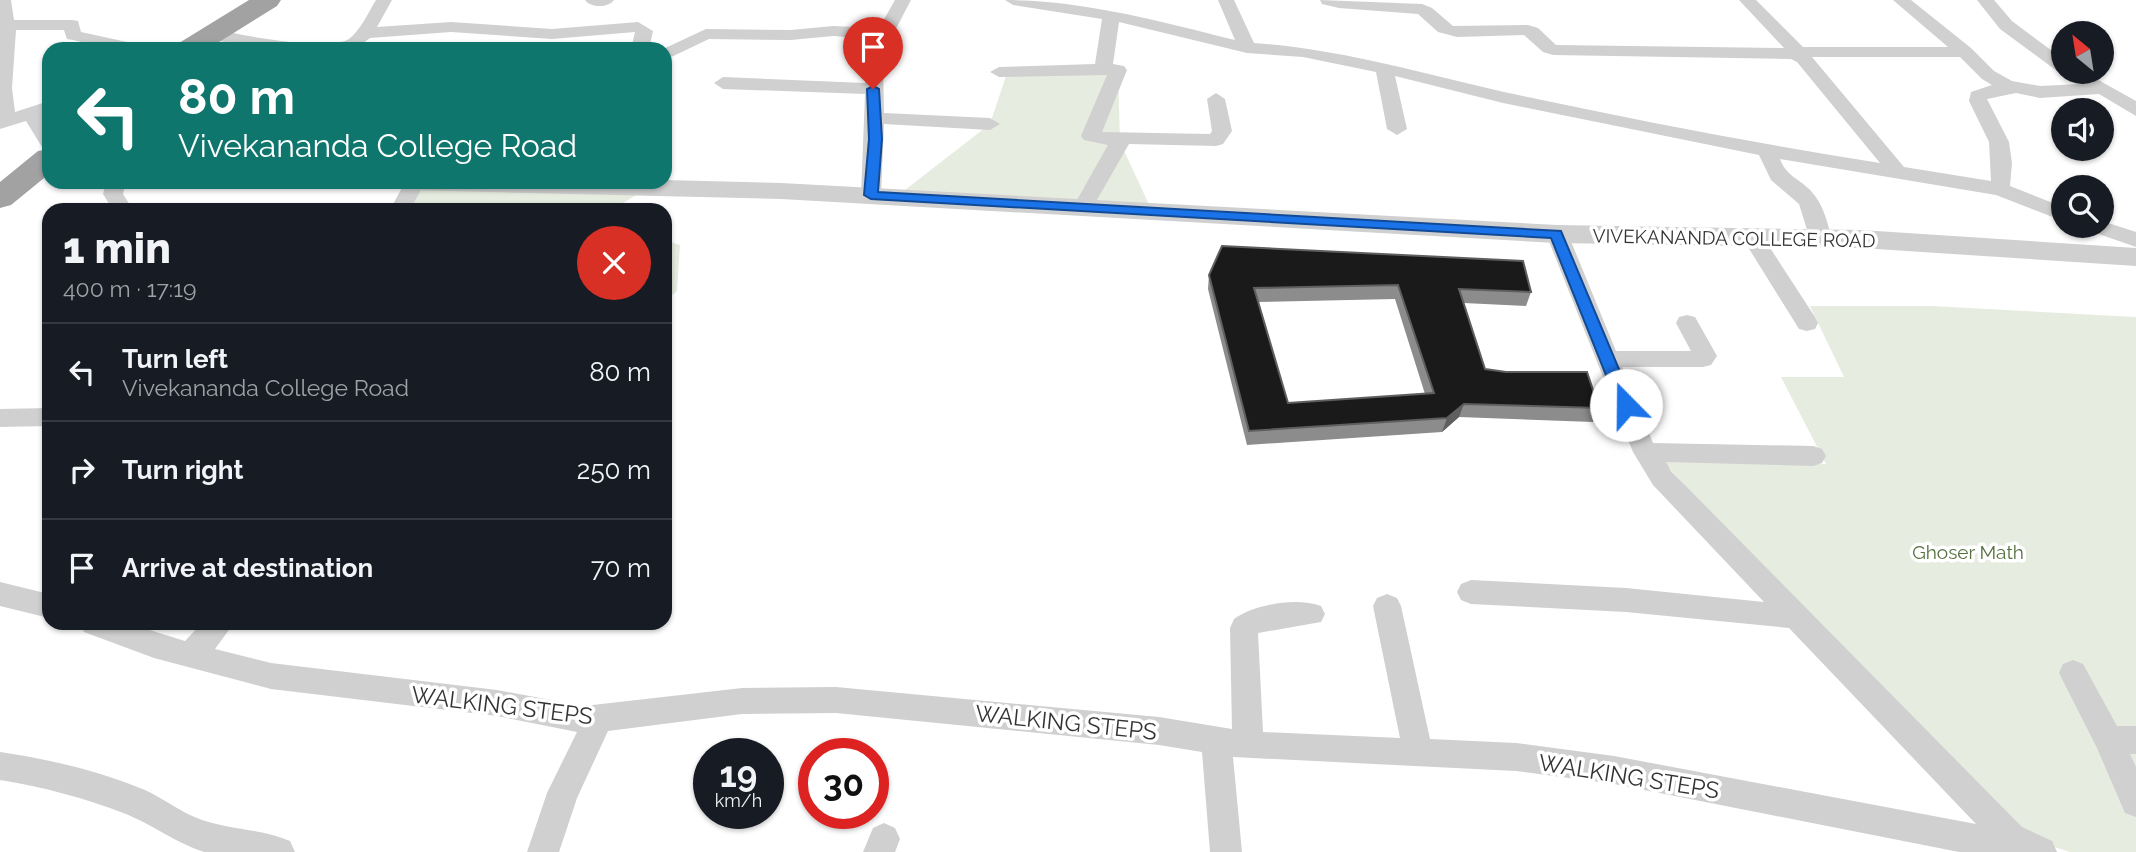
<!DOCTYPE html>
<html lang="en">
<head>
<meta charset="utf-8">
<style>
  :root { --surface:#171b24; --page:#20242c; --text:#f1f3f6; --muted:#9ea1a6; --line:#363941 }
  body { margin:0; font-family:Raleway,sans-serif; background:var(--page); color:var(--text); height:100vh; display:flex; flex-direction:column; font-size:26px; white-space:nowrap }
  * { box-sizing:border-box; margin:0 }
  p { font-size:23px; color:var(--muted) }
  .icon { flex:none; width:38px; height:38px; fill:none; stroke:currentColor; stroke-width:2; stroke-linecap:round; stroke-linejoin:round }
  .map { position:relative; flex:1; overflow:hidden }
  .details { position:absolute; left:42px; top:203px; width:630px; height:427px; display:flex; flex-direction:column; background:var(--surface); border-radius:21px; box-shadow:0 2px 5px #0004 }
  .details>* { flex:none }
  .guide { position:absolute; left:42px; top:42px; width:630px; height:147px; border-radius:21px; box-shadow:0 2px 5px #0004; background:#0f766e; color:#fff; overflow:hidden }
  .needle { width:46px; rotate:330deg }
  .tools { position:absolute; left:2051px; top:21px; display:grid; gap:14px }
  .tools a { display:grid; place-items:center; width:63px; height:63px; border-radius:50%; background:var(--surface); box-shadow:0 2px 5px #0004; font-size:35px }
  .speed { position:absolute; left:693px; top:738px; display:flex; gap:14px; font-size:35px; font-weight:700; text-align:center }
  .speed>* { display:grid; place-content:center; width:91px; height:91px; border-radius:50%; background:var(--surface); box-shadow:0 2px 5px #0004; line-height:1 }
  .speed small { font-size:18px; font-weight:400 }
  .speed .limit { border:10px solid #d22; background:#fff; color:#111 }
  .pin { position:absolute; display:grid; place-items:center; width:60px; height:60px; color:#fff; margin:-72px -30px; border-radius:50% 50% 50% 0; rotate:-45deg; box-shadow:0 0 7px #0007 }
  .pin .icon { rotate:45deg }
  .me { position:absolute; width:77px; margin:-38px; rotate:338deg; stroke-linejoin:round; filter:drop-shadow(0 0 5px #0008) }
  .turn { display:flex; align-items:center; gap:24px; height:147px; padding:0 21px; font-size:32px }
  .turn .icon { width:91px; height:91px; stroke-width:2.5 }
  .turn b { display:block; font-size:49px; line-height:60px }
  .round { display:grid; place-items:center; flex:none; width:74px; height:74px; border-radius:37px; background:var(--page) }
  .overview { display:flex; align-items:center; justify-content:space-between; height:119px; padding:0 21px }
  h1 { font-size:42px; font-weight:800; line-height:52px }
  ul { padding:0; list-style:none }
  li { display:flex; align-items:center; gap:21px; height:98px; padding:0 21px; border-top:2px solid var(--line) }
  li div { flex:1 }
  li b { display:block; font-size:26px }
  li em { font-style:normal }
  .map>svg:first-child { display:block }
  .green { fill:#e6ecdf }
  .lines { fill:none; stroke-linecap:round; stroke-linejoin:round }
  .minor { fill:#d0d0d0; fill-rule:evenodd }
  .tertiary { fill:#d0d0d0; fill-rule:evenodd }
  .trunk { fill:#a2a2a2; fill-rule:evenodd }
  .wall { fill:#8c8c8c; fill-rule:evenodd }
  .shaded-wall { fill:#5f5f5f }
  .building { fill:#1a1a1a; stroke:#5f5f5f; stroke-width:2; fill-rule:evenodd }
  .route { fill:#1a73e8; stroke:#114b97; stroke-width:2 }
  .labels { text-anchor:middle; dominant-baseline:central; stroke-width:7; stroke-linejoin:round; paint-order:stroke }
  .street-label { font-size:19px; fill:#333; stroke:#fff }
  .park-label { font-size:19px; fill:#56703f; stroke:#fff }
  .near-street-label { font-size:23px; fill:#333; stroke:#fff }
</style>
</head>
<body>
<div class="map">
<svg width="2136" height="852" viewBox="0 0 2136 852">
  <rect width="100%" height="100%" fill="#fff"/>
  <path class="green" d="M 1118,70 L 1120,142 L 1152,211 L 896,197 L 990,124 L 1007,73 Z
    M 417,185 L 650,187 L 611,210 L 403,210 Z
    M 665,240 L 680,245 L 677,291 L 665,301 Z
    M 1810,306 L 1932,306 L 2136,317 L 2136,852 L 2070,852 L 2016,835 L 1730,536 L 1662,460 L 1826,464 L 1781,377 L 1844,377 Z"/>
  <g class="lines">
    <path class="minor" d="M 0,0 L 11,0 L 14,20 L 72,20 L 78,21 L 81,32 L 141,45 L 144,49 L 112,49 L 73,40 L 67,39 L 64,30 L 16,30 L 12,88 L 15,112 L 49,101 L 49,113 L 42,115 L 49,127 L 49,149 L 42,147 L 26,121 L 0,129 Z
      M 376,0 L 392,0 L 377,27 L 451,22 L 552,29 L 638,22 L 653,31 L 649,49 L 631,49 L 635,32 L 552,39 L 451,32 L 370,38 L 355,49 L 264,49 L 219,41 L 208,38 L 205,34 L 214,29 C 239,35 328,52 349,39 C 360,31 368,13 376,0 Z
      M 585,0 L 614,0 C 608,8 591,8 585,0 Z
      M 895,0 L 911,0 L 888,44 L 883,60 L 884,113 L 990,118 L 1000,124 L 990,130 L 884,124 L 881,195 L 878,200 L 864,200 L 861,195 L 865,94 L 723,89 L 714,83 L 723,77 L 865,83 L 865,60 L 873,39 L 833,36 L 791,40 L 709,39 L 665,60 L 663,49 L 706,29 L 791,30 L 833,26 L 879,28 Z
      M 1005,0 C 1083,0 1159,21 1235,40 L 1218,0 L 1234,0 L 1254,43 C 1340,49 1420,73 1504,92 C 1629,119 1754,143 1880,163 L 1797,62 L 1791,59 L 1553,55 L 1543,52 L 1524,35 L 1457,37 L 1438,32 L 1418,14 L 1339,8 L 1322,4 L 1320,0 L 1422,4 L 1432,8 L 1453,26 L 1528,25 L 1538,28 L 1556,45 L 1784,48 L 1739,0 L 1756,0 L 1803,47 L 1948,47 L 1893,0 L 1911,0 L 1971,48 L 1994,71 L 2012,81 L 2040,86 L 2080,84 L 2078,81 L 2081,77 L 2093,77 L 2136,101 L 2136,116 L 2099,94 L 2040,98 L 2016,93 L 1987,99 L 2009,142 L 2012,163 L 2010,186 L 2063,207 L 2063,221 L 1996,195 L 1780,159 C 1786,176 1800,179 1811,191 C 1824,205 1827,222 1832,239 L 1828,244 L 1814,244 L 1810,239 L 1799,204 L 1771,180 L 1759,155 L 1503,103 L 1395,76 L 1407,129 L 1397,135 L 1387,129 L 1376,72 L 1303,57 L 1247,53 L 1119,22 L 1113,64 L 1124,66 L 1127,70 L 1102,132 L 1210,134 L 1212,131 L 1207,99 L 1216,93 L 1225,99 L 1232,131 L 1223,144 L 1216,146 L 1129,144 L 1090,212 L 1076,212 L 1073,207 L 1108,145 L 1084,140 L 1081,136 L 1107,75 L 999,77 L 990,72 L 999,67 L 1095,64 L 1102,19 L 1013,5 ZM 1812,57 L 1960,57 L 1982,79 L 1992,85 L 1971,92 L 1969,101 L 1989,142 L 1991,181 L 1904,167 Z
      M 1977,0 L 1994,0 L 2012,21 L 2063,59 L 2063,72 L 2066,72 L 2057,71 L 2000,29 Z
      M 106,182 L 126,182 L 123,194 L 133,210 L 113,210 L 103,194 Z
      M 405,182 L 425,182 L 410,210 L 390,210 Z
      M 2102,221 L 2136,232 L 2136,247 L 2090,231 L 2087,226 L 2102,226 Z
      M 1557,227 L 1564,229 L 1568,234 L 1616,351 L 1691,351 L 1676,323 L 1679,317 L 1687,315 L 1695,317 L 1717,356 L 1711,365 L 1703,367 L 1622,367 L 1653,443 L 1813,446 L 1822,449 L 1826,456 L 1822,463 L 1813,466 L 1666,462 L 1671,471 L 2022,827 L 2052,841 L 2057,852 L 1959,852 L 1614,784 L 1516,771 L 1233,757 L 1242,852 L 1210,852 L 1202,752 L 1159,745 L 836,713 L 742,714 L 608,731 L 577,798 L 559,852 L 527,852 L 547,793 L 577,732 L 497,716 L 271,689 L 154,658 L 84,632 L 80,623 L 127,623 L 185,641 L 202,623 L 234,623 L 215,649 L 271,663 L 497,690 L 584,706 L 742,688 L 836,687 L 1159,717 L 1232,729 L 1230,628 L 1234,619 C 1255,604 1297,597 1321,606 L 1325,614 L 1321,622 L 1258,633 L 1263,732 L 1400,738 L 1373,606 L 1377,598 L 1387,594 L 1397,598 L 1401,606 L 1430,739 L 1516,743 L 1614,756 L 1976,824 L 1789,628 L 1626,612 L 1471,604 L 1461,600 L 1457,592 L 1461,584 L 1471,580 L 1626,588 L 1764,602 L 1653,485 L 1633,452 L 1546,234 L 1550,229 Z
      M 1754,232 L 1761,234 L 1815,317 L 1818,323 L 1815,329 L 1807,331 L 1799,329 L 1743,239 L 1747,234 Z
      M 49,408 L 49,426 L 0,427 L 0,409 Z
      M 0,582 L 49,594 L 49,618 L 0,606 Z
      M 2073,660 L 2083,664 L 2117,726 L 2136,726 L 2136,754 L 2130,754 L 2136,767 L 2136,817 L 2125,813 L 2097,748 L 2059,673 L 2063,664 Z
      M 0,752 C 49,759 99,771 145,790 C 164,799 182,813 202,820 C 231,830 263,829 290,841 L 295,852 L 204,852 C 176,843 153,825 126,814 C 85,798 43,787 0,780 Z
      M 884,823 L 895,828 L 900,839 L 895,852 L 863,852 L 873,828 Z"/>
    <path class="tertiary" d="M 665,180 L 781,183 L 1557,225 L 1861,230 L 2136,248 L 2136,266 L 1861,248 L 1557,243 L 781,199 L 410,190 L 401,188 L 397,182 Z"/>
    <path class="trunk" d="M 249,0 L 281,0 L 277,6 L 208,49 L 175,49 L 179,43 Z
      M 49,149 L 49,174 L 11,205 L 0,208 L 0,182 L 38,151 Z"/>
  </g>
  <path class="wall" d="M 1209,275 L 1531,292 L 1526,306 L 1464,303 L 1485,369 L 1599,408 L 1593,422 L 1459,417 L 1442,432 L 1247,445 L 1208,289 ZM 1395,299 L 1425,394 L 1288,403 L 1258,302 Z"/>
  <path class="shaded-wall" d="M 1464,404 L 1459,417 L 1442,432 L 1447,418 Z"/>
  <path class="building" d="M 1222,246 L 1523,261 L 1531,292 L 1459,289 L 1485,369 L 1506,372 L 1587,372 L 1599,408 L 1464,404 L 1447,418 L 1249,431 L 1209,275 ZM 1398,285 L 1434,393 L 1288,403 L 1254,288 Z"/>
  <path class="route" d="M 873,86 L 879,89 L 882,139 L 878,192 L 1561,231 L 1634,405 L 1626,411 L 1618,405 L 1551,238 L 871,199 L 864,195 L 869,139 L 867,89 Z"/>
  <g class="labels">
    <g class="street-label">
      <text transform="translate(1734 238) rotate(1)">VIVEKANANDA COLLEGE ROAD</text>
    </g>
    <g class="park-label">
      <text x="1968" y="552">Ghoser Math</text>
    </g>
    <g class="near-street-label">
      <text transform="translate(502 705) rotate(7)">WALKING STEPS</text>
      <text transform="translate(1066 722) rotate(6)">WALKING STEPS</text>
      <text transform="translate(1629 776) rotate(9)">WALKING STEPS</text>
    </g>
  </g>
</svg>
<div class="tools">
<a><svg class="needle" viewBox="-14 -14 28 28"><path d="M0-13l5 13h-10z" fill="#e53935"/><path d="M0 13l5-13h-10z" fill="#9ea1a6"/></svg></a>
<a><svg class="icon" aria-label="sound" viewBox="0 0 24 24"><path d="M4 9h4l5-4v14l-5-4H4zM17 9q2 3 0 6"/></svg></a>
<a><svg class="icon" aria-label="search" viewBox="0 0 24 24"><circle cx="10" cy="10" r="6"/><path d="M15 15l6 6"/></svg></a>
</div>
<div class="speed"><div>19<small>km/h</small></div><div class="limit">30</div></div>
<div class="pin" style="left:873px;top:89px;background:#d93025"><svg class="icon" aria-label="arrive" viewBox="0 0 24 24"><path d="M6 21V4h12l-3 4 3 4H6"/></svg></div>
<svg class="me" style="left:1626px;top:405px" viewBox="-20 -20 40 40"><circle r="19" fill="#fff"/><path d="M0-13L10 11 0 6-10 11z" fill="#1a73e8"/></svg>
<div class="guide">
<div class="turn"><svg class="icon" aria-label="left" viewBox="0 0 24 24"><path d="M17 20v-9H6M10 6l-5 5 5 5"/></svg><div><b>80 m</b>Vivekananda College Road</div></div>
</div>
<section class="details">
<div class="overview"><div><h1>1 min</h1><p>400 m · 17:19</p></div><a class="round" style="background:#d93025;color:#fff"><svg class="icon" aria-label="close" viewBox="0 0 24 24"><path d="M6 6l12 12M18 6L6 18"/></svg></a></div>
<ul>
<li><svg class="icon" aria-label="left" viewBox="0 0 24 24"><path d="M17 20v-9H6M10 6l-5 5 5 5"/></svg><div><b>Turn left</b><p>Vivekananda College Road</p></div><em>80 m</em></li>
<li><svg class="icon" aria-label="right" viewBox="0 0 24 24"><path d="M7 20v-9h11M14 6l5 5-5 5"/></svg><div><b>Turn right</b></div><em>250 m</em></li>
<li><svg class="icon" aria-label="arrive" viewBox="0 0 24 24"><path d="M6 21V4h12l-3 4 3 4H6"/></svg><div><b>Arrive at destination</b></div><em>70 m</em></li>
</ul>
</section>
</div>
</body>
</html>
